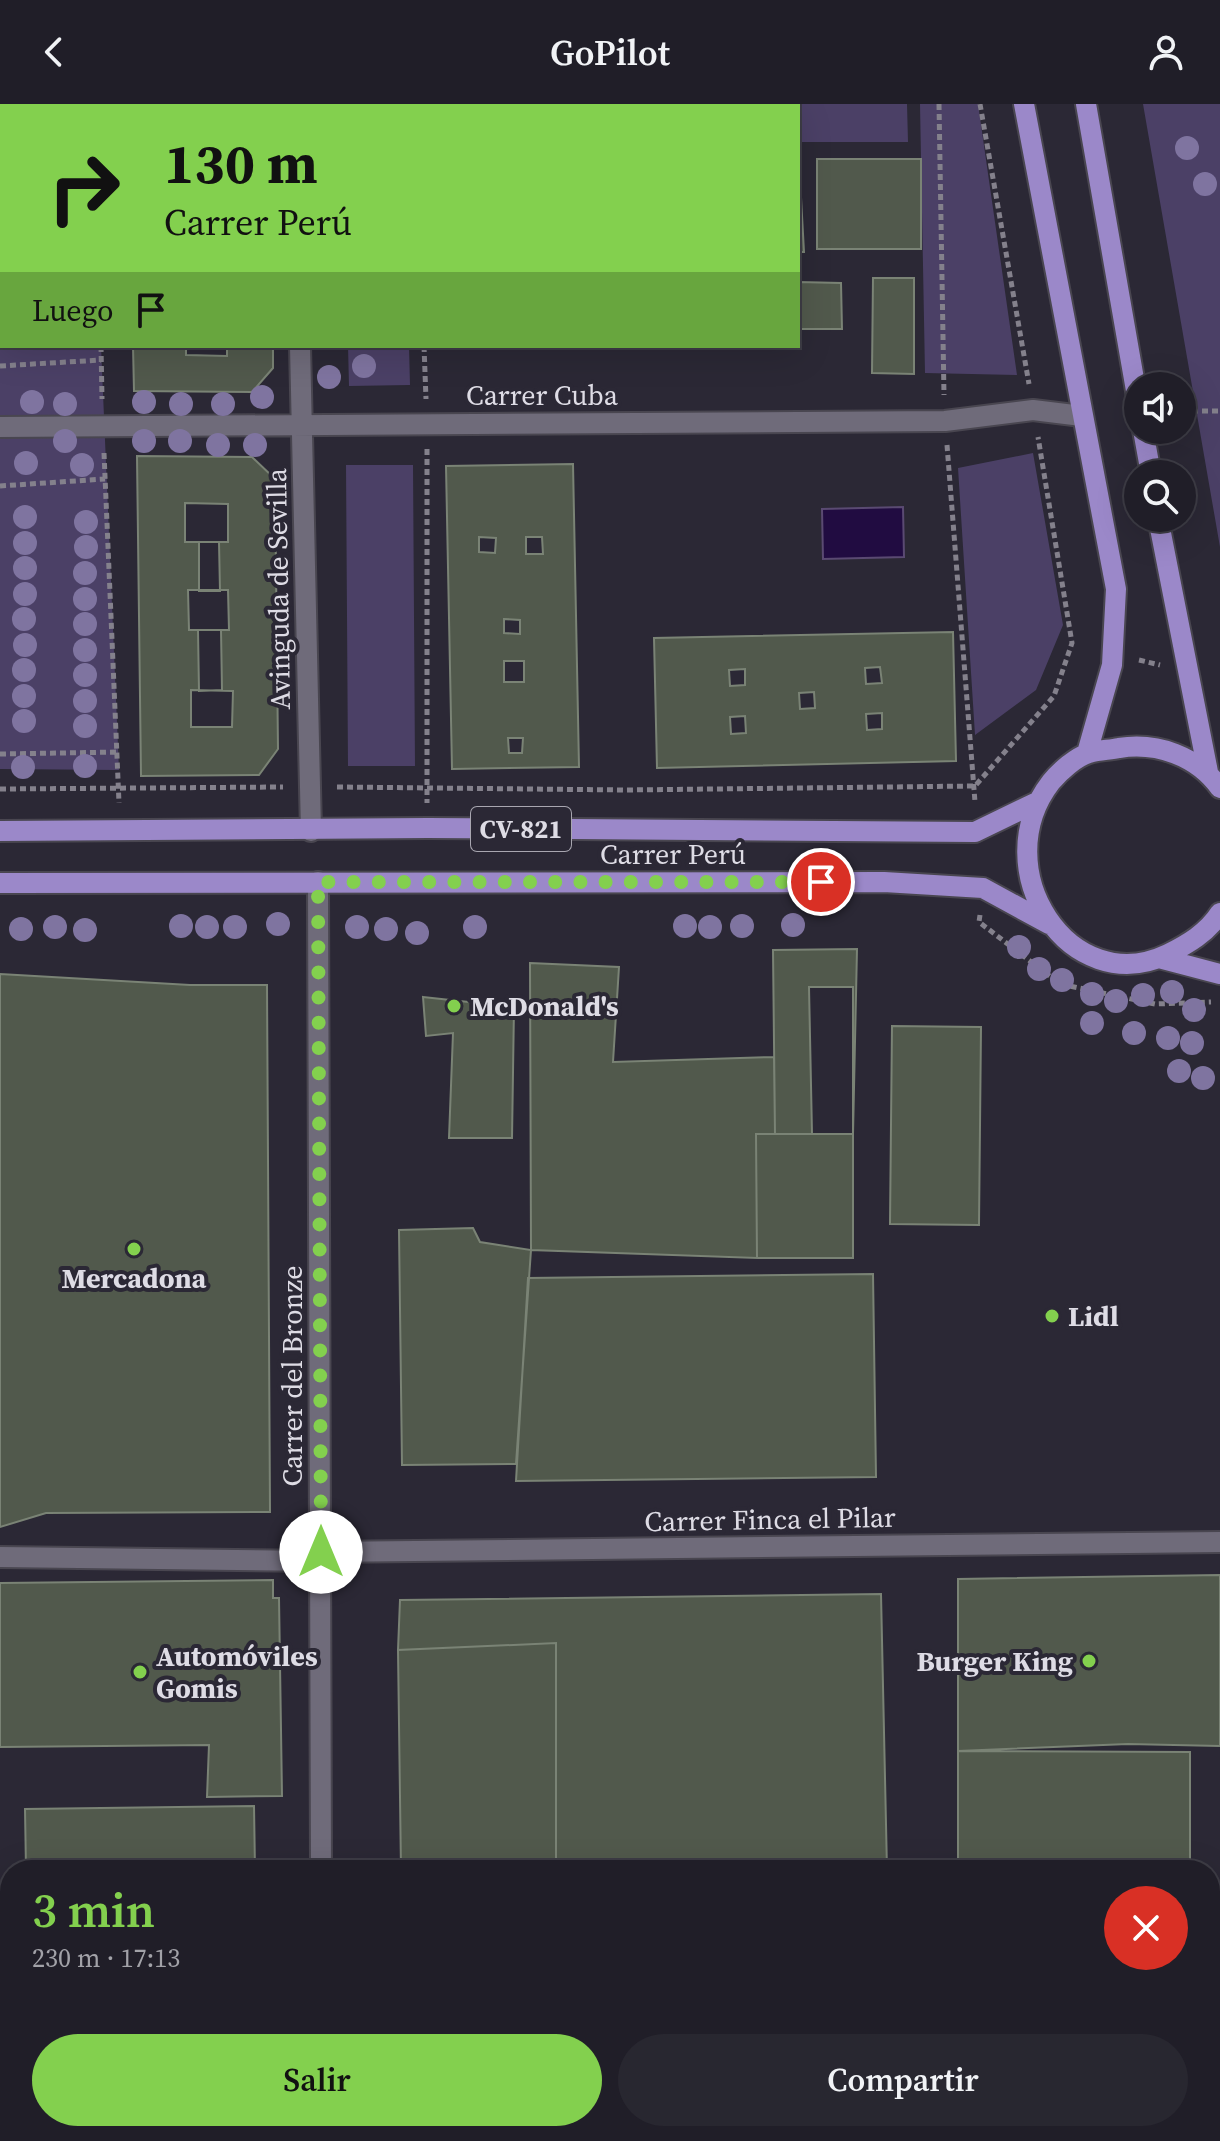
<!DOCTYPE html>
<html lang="es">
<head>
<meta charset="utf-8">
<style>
  :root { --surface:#201e28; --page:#282730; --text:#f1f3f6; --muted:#a2a2a8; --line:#3d3c45; --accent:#83d04e }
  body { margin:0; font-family:"Source Serif 4",serif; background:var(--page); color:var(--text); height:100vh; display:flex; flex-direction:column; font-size:30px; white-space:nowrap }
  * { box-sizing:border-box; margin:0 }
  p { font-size:26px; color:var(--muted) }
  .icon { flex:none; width:44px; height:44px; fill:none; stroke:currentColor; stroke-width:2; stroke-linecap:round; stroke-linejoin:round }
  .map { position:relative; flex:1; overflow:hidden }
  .drawer { position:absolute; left:0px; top:1756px; width:1220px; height:282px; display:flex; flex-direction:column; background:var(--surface); border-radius:32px 32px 0 0; box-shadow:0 8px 32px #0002,0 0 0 2px var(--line) }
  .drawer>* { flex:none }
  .guide { position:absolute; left:0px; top:0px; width:800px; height:244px; box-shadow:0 8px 32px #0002,0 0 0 2px var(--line); background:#83d04e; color:#111; overflow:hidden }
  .fabs { position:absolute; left:1124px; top:268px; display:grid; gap:16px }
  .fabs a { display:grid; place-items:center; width:72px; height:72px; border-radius:50%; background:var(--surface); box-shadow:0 8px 32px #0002,0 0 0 2px var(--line); font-size:40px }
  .pin { position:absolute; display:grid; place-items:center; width:68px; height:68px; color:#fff; margin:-34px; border:4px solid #fff; border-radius:50%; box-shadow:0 2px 8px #0007 }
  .me { position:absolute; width:88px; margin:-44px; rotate:0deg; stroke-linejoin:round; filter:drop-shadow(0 0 6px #0008) }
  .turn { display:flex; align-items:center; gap:28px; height:168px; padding:0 32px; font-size:36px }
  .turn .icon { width:104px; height:104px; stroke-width:2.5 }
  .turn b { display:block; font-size:56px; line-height:68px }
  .then { display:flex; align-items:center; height:76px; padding:0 32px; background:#0003; gap:16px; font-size:30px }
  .round { display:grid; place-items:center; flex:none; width:84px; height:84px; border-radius:42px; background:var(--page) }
  .overview { display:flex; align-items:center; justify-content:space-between; height:136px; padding:0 32px }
  h1 { font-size:48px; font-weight:600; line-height:60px; color:var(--accent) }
  .cta { display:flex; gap:16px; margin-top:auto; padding:16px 32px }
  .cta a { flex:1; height:92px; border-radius:48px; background:var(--accent); color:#111; font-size:32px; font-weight:600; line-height:92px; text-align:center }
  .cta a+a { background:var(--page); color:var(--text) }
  header { display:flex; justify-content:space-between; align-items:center; height:104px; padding:0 32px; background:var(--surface); font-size:36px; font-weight:600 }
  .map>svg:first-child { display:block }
  .green { fill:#4b4066 }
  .water { fill:#210c41; stroke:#5a4a72; stroke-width:2 }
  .building { fill:#51594c; stroke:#7a8375; stroke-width:2; fill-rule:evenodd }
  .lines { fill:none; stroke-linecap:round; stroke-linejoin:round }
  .minor-casing { stroke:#494650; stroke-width:24 }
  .major-casing { stroke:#494650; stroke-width:24 }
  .path { stroke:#84818c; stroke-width:5; stroke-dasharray:6 4; stroke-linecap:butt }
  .minor { stroke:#6f6b7a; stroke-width:20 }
  .major { stroke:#9b88c9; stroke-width:20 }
  .tree { fill:#7f74a0 }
  .route { stroke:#83d04e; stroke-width:14; stroke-dasharray:0 25.2 }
  .poi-dot { fill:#83d04e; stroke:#2b2835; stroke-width:3 }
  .labels { text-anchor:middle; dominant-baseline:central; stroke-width:8; stroke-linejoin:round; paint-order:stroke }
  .shield { fill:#2b2835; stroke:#a8a6b0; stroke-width:2 }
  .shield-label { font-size:26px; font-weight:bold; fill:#dedce5 }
  .street-label { font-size:28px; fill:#dedce5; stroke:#2b2835 }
  .poi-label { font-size:28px; font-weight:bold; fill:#dedce5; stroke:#2b2835; text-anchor:start }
</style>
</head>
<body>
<header><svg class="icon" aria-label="back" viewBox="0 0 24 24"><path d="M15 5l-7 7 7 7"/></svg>GoPilot<svg class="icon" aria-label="person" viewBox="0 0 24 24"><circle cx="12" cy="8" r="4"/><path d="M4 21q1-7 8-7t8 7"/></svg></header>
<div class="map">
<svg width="1220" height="2037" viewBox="0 0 1220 2037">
  <rect width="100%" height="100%" fill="#2b2835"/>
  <path class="green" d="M 0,0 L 98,0 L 2,2 L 2,242 L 101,242 L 119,666 L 0,665 Z
    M 459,0 L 907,0 L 908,38 L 798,38 L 798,2 Z
    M 920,0 L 978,0 L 1017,271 L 925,269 Z
    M 1143,0 L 1220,0 L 1220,443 Z
    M 348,242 L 409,242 L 410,281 L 349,282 Z
    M 1033,349 L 1063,521 L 1036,586 L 975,631 L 958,364 Z
    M 346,361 L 413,361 L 415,662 L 348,662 Z"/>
  <path class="water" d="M 903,403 L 904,453 L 823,455 L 822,405 Z"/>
  <path class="building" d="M 130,0 L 188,0 L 188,2 L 130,2 Z
    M 209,0 L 267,0 L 267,2 L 209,2 Z
    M 817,55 L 921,55 L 921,145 L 817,145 Z
    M 798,57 L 799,57 L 804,148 L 798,148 Z
    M 873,174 L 914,174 L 914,270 L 872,269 Z
    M 798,178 L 841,179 L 842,225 L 798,225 Z
    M 133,242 L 273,242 L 273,264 L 252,288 L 134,287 Z
    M 186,242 L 227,242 L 227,252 L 186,251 Z
    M 137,352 L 252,353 L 275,375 L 278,645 L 259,671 L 141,672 ZM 199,438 L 219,438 L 220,487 L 199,487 ZM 198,526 L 221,526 L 222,586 L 199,587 Z
    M 573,360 L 579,663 L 452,665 L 446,362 ZM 479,433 L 496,434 L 495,449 L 479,448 ZM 526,433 L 542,433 L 543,450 L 526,450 ZM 504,515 L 520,516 L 520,530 L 504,529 ZM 504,557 L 524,557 L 524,578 L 504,578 ZM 508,634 L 523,634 L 522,649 L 509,649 Z
    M 185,399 L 228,400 L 228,438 L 185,438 Z
    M 188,486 L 228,486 L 229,526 L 189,526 Z
    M 953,528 L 956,657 L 657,664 L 654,534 ZM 880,563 L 882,579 L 866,580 L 865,564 ZM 745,565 L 745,581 L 730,582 L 729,566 ZM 814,588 L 815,604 L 800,605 L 799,589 ZM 882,609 L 882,625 L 867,626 L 866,610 ZM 745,612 L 746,629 L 731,630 L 730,613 Z
    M 191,586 L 233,587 L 232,623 L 191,623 Z
    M 857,845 L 853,1030 L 775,1030 L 773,846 Z
    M 530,859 L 619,863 L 613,958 L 774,953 L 775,1030 L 756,1030 L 757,1154 L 531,1146 Z
    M 0,870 L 190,881 L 267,881 L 270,1408 L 46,1409 L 0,1423 Z
    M 809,883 L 853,883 L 853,1030 L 812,1030 Z
    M 423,893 L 514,903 L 512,1034 L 449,1034 L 453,929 L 426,932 Z
    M 892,922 L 981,923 L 979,1121 L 890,1120 Z
    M 756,1030 L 853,1030 L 853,1154 L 757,1154 Z
    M 473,1124 L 480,1138 L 531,1146 L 516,1360 L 402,1361 L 399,1126 Z
    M 873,1170 L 876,1373 L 516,1377 L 528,1174 Z
    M 1220,1471 L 1220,1642 L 1128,1640 L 958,1647 L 958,1475 Z
    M 273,1476 L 273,1494 L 279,1494 L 282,1692 L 207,1693 L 209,1641 L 0,1643 L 0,1479 Z
    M 881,1490 L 887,1766 L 556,1766 L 556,1539 L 398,1546 L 400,1496 Z
    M 556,1539 L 556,1766 L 401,1766 L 398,1546 Z
    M 958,1647 L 1190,1648 L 1190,1766 L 958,1766 Z
    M 254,1702 L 255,1766 L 26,1766 L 25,1705 Z
    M 17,2028 L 241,2028 L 241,2037 L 17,2037 Z
    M 386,2028 L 1083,2028 L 1078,2037 L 385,2037 Z"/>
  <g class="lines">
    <g class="minor-casing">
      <path id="minor" d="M 294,0 L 294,2
        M 300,242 L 311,727
        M 0,323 L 945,317 L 1033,306 L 1082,312
        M 318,778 L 321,1766
        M 321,1448 L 1220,1438
        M 0,1453 L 320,1457
        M 1210,1986 L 1220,1967
        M 323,2028 L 323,2037
        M 1183,2037 L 1188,2028"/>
    </g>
    <g class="major-casing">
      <path id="major" d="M 1024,0 L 1116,485 L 1112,561 L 1087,649
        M 1086,0 L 1138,298
        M 1143,326 L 1151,370
        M 1158,414 L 1208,668
        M 1220,684 C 1197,652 1157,638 1119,644 C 1110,646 1098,646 1089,649 C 1076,653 1060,667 1051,678 C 984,765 1070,897 1168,850 C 1188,840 1207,829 1220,809
        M 0,727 L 428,724 L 975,728 L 1035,699
        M 0,779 L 884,778 L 983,784 L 1049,820
        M 1159,854 L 1220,870"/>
    </g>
    <path class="path" d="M 97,0 L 97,2
      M 416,0 L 416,2
      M 939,0 L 944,291
      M 980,0 L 1029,280
      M 101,242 L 102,295
      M 424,242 L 426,295
      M 0,262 L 101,256
      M 1182,307 L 1220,307
      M 947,341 L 975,698
      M 427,345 L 427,699
      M 104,349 L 119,699
      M 0,382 L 105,375
      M 1139,556 L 1160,561
      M 0,650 L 119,648
      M 337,683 L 626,686 L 975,682 L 1054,592 L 1072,539 L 1038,333
      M 0,685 L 283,683
      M 980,811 L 979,818 L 1060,880 L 1155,900 L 1211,898
      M 1217,2037 L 1220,2031"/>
    <use href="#minor" class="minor"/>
    <use href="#major" class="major"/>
  </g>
  <g class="tree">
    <circle cx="1187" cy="44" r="12"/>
    <circle cx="1205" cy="80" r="12"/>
    <circle cx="364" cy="262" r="12"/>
    <circle cx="329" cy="273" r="12"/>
    <circle cx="262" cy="293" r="12"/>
    <circle cx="32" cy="298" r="12"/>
    <circle cx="144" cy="298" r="12"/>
    <circle cx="65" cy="300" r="12"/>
    <circle cx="181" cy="300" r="12"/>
    <circle cx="223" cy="300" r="12"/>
    <circle cx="65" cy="337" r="12"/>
    <circle cx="144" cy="337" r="12"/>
    <circle cx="180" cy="337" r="12"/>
    <circle cx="218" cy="341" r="12"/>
    <circle cx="255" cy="341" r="12"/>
    <circle cx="26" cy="359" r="12"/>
    <circle cx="82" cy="361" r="12"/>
    <circle cx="25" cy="413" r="12"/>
    <circle cx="86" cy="418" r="12"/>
    <circle cx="25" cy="439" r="12"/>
    <circle cx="86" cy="443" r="12"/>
    <circle cx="25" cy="464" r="12"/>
    <circle cx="85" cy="469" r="12"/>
    <circle cx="25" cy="490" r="12"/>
    <circle cx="85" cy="495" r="12"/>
    <circle cx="24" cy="515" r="12"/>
    <circle cx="85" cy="520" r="12"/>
    <circle cx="25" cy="541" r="12"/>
    <circle cx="85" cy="546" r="12"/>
    <circle cx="24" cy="566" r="12"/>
    <circle cx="85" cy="571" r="12"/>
    <circle cx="24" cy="592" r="12"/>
    <circle cx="85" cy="597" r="12"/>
    <circle cx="24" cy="617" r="12"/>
    <circle cx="85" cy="622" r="12"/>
    <circle cx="85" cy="662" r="12"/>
    <circle cx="23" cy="663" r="12"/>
    <circle cx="278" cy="820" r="12"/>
    <circle cx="793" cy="821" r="12"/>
    <circle cx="181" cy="822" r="12"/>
    <circle cx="685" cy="822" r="12"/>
    <circle cx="742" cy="822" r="12"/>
    <circle cx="55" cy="823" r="12"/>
    <circle cx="207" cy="823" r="12"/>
    <circle cx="235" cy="823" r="12"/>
    <circle cx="357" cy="823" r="12"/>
    <circle cx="475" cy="823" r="12"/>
    <circle cx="710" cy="823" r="12"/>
    <circle cx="21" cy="825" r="12"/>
    <circle cx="386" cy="825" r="12"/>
    <circle cx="85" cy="826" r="12"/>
    <circle cx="417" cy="829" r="12"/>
    <circle cx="1019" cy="843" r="12"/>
    <circle cx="1039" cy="865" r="12"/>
    <circle cx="1062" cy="876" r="12"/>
    <circle cx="1172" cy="888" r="12"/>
    <circle cx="1092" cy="890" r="12"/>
    <circle cx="1143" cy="891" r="12"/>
    <circle cx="1116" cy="897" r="12"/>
    <circle cx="1194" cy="906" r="12"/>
    <circle cx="1092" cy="919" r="12"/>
    <circle cx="1134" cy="929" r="12"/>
    <circle cx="1168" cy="934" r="12"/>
    <circle cx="1192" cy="939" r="12"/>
    <circle cx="1179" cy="967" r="12"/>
    <circle cx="1203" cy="974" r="12"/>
  </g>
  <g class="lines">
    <path class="route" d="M 321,1448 L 318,778 L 821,778"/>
  </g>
  <g class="poi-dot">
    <circle cx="454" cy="902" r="8"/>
    <circle cx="134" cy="1145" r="8"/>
    <circle cx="1052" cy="1212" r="8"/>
    <circle cx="1089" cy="1557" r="8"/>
    <circle cx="140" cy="1568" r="8"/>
  </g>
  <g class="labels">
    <rect class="shield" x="471" y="703" width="100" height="44" rx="6"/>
    <g class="shield-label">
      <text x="521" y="725">CV-821</text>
    </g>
    <g class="street-label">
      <text x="542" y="291">Carrer Cuba</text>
      <text transform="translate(278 485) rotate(-91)">Avinguda de Sevilla</text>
      <text x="673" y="750">Carrer Perú</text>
      <text transform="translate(292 1272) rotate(-90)">Carrer del Bronze</text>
      <text transform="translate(770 1415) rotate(-1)">Carrer Finca el Pilar</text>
    </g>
    <g class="poi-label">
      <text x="470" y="902">McDonald's</text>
      <text x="134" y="1174" text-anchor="middle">Mercadona</text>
      <text x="1068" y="1212">Lidl</text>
      <text x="156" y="1552">Automóviles<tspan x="156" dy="32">Gomis</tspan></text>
      <text x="1073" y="1557" text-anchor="end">Burger King</text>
    </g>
  </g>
</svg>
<div class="fabs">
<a><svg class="icon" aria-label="sound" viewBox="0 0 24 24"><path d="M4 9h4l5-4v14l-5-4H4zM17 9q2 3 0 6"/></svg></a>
<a><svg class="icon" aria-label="search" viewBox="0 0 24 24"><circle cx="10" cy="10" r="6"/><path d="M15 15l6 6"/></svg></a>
</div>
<div class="pin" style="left:821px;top:778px;background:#d93025"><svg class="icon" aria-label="arrive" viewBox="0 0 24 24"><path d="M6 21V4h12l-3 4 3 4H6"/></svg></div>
<svg class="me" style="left:321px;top:1448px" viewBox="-20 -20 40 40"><circle r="19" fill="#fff"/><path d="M0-13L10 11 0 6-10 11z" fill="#83d04e"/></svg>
<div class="guide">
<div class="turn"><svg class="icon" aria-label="right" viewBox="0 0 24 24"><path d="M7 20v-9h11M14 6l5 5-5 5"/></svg><div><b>130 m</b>Carrer Perú</div></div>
<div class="then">Luego<svg class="icon" aria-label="arrive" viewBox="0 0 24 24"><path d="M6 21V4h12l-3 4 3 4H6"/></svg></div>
</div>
<section class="drawer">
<div class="overview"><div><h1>3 min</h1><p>230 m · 17:13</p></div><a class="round" style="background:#d93025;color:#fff"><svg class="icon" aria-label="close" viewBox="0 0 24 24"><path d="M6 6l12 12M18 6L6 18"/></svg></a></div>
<div class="cta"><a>Salir</a><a>Compartir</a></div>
</section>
</div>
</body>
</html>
